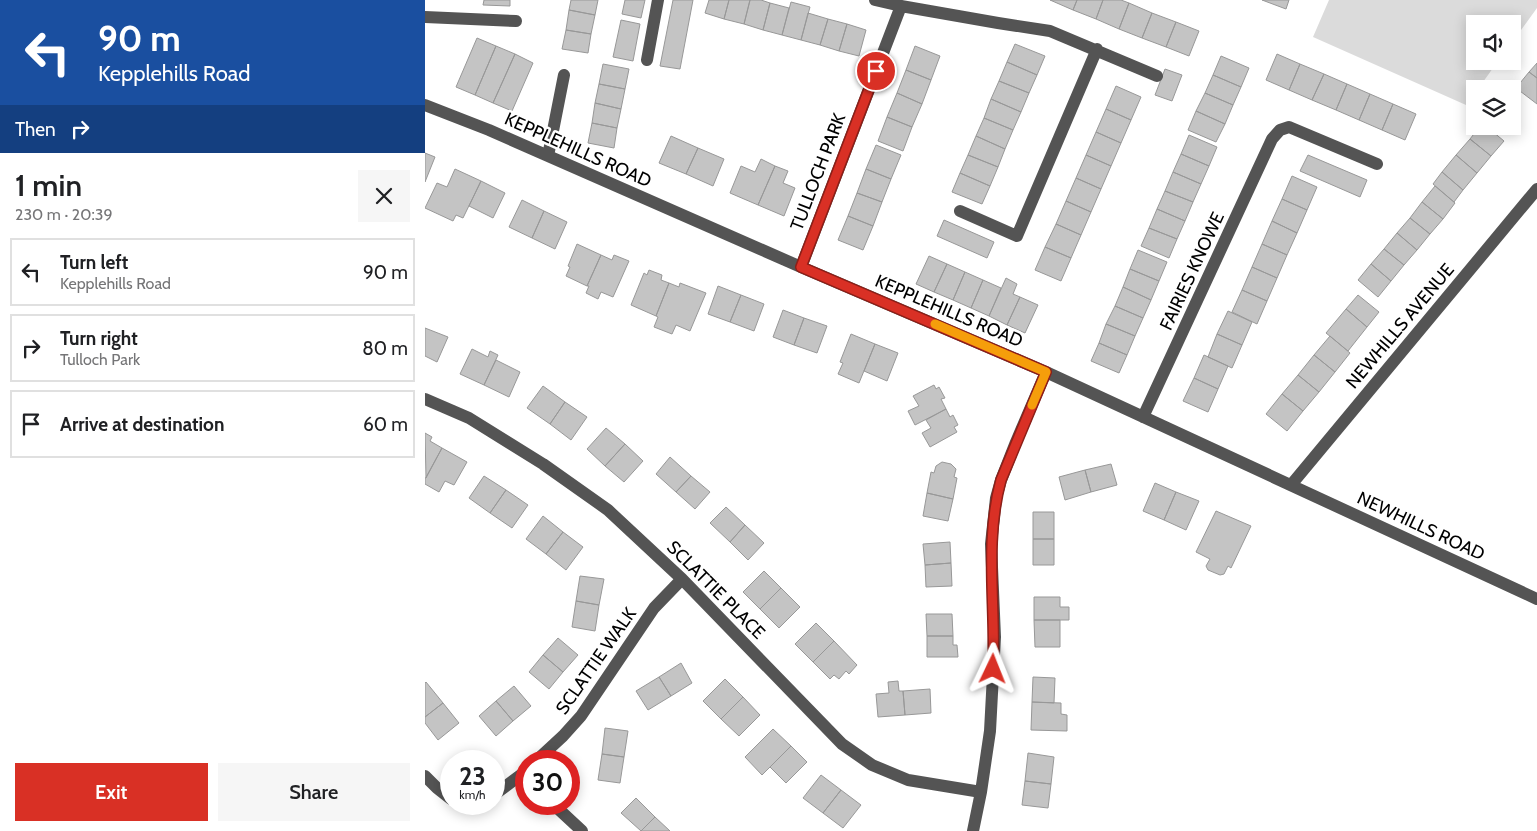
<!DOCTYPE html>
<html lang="en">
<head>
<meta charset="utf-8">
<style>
  :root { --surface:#fff; --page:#f6f6f6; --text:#202124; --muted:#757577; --line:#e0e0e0; --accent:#d93025 }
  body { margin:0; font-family:Cabin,sans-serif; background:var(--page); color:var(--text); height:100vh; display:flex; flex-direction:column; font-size:19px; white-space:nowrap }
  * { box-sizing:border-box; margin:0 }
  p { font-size:16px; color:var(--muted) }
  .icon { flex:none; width:28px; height:28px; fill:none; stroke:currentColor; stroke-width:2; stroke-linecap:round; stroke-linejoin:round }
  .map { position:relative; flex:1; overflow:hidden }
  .drawer { display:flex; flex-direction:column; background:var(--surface); width:425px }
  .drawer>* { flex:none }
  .top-card { background:#1a4fa0; color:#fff; overflow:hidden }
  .controls { position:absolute; left:1041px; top:15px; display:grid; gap:10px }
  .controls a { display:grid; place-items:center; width:55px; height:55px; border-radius:0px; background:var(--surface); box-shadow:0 2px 12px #0003; font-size:25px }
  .speed { position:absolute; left:15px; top:750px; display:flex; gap:10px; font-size:25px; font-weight:700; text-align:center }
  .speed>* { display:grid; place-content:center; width:65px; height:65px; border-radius:50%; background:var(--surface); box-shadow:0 2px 12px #0003; line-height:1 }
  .speed small { font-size:12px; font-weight:400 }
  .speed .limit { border:8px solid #d22; background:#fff; color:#111 }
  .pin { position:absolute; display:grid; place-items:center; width:42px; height:42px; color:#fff; margin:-21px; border:2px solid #fff; border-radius:50%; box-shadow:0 1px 5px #0007 }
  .me { position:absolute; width:55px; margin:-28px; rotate:2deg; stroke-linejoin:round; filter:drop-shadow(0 0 4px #0008) }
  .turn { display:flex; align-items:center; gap:18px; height:105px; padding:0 15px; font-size:22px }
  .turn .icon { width:65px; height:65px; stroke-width:2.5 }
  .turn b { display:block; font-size:35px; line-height:42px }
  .then { display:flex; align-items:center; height:48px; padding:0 15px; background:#0003; gap:10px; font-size:19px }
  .round { display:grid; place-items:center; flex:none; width:52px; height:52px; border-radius:0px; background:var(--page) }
  .summary { display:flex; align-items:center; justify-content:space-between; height:85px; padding:0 15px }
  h1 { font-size:30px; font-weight:600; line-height:38px }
  .action { display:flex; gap:10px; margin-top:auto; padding:10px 15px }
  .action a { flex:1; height:58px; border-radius:0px; background:var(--accent); color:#fff; font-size:20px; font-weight:600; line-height:58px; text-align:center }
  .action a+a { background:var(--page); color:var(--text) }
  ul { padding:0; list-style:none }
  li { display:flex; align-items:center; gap:15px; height:68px; margin:0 10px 8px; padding:0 5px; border:2px solid var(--line); border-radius:0px }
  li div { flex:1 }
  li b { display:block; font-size:19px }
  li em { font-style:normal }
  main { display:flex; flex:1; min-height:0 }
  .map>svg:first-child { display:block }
  .green { fill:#dbdbdb }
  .building { fill:#c4c4c4; stroke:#989898 }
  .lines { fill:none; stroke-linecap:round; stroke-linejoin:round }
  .minor { stroke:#545454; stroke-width:12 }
  .route-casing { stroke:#8d1f18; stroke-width:12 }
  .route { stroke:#d93025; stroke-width:9 }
  .slow { stroke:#f59e0b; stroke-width:9 }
  .labels { text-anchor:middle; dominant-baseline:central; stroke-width:5; stroke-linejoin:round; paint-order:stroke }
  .street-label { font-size:18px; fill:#000; stroke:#fff }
</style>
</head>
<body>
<main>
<section class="drawer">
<div class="top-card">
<div class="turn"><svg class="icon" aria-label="left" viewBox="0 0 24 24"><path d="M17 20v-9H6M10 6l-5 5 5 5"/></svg><div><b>90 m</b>Kepplehills Road</div></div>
<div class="then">Then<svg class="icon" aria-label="right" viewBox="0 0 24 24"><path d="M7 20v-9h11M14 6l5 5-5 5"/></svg></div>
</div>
<div class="summary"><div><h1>1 min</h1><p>230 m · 20:39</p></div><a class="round"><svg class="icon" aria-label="close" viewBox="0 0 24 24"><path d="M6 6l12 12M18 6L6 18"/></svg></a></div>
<ul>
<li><svg class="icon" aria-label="left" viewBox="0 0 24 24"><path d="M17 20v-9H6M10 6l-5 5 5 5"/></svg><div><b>Turn left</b><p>Kepplehills Road</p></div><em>90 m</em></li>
<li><svg class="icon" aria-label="right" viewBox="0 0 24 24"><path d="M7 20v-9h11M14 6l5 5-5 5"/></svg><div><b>Turn right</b><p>Tulloch Park</p></div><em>80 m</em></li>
<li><svg class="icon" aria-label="arrive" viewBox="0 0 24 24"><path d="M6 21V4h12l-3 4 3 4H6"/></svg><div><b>Arrive at destination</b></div><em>60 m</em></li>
</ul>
<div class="action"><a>Exit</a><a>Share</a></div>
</section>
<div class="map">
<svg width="1112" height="831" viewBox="0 0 1112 831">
  <rect width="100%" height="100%" fill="#fff"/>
  <path class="green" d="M 904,0 L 1112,0 L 1112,8 L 1088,41 L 1088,24 L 1050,24 L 1050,61 L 1073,61 L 1053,89 L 1050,89 L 1050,92 L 1041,105 L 888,37 Z"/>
  <path class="building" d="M 59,0 L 85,0 L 85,6 L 58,5 Z
    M 146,0 L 173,0 L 170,15 L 144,10 Z
    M 200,0 L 220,0 L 216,18 L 197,14 Z
    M 248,0 L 268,0 L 255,69 L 235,66 Z
    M 284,0 L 304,0 L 299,19 L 280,13 Z
    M 304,0 L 325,0 L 319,24 L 299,19 Z
    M 325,0 L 336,0 L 345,3 L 338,30 L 319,24 Z
    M 625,0 L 652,0 L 648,10 Z
    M 652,0 L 678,0 L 671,19 L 648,10 Z
    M 678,0 L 696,0 L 704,3 L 694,29 L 671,19 Z
    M 837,0 L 864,0 L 861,9 Z
    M 366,2 L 385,7 L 376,40 L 357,35 Z
    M 345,3 L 364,8 L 357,35 L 338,30 Z
    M 704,3 L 727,13 L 717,38 L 694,29 Z
    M 144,10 L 170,15 L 166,34 L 141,30 Z
    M 383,13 L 403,19 L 395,45 L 376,40 Z
    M 727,13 L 751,22 L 741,47 L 717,38 Z
    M 403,19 L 422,24 L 414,51 L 395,45 Z
    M 196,20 L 215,24 L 208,61 L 188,57 Z
    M 751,22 L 774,31 L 764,56 L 741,47 Z
    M 422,24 L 441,30 L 434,56 L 414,51 Z
    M 141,30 L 166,34 L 163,53 L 137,49 Z
    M 52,38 L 71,46 L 50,95 L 31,87 Z
    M 590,44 L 620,56 L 612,75 L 582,62 Z
    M 71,46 L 90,54 L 68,103 L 50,95 Z
    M 490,46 L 515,56 L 506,80 L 481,70 Z
    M 90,54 L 108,63 L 87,111 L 68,103 Z
    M 852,54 L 875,64 L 864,90 L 841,80 Z
    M 796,56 L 824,68 L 816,87 L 788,75 Z
    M 582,62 L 612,75 L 604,93 L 574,81 Z
    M 1112,63 L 1112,78 L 1104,72 Z
    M 178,64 L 204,69 L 200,89 L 174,84 Z
    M 875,64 L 899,74 L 887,100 L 864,90 Z
    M 740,69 L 757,75 L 747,101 L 730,95 Z
    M 481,70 L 506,80 L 497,104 L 472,93 Z
    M 1104,72 L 1112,78 L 1112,104 L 1091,88 Z
    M 899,74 L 922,84 L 911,110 L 887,100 Z
    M 788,75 L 816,87 L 808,105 L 780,93 Z
    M 574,81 L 604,93 L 596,112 L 566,99 Z
    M 174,84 L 200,89 L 196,109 L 170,103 Z
    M 922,84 L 945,94 L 934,120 L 911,110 Z
    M 691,86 L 716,97 L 706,120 L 681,109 Z
    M 472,93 L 497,104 L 487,127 L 462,117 Z
    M 780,93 L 808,105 L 800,124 L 771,111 Z
    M 945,94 L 968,104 L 957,130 L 934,120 Z
    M 566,99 L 596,112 L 588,130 L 559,118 Z
    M 170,103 L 196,109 L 192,128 L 167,123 Z
    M 968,104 L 991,114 L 980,140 L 957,130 Z
    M 681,109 L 706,120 L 696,143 L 671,132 Z
    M 771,111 L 800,124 L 791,142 L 763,130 Z
    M 462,117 L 487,127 L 478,151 L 453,141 Z
    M 559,118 L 588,130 L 580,149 L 551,136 Z
    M 167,123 L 192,128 L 189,148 L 163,143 Z
    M 1055,126 L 1061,126 L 1079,141 L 1066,156 L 1045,139 Z
    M 671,132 L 696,143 L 686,166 L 661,155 Z
    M 764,135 L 792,147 L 784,166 L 756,154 Z
    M 246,136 L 273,148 L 261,174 L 234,163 Z
    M 551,136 L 580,149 L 573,167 L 543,155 Z
    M 1045,139 L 1066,156 L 1052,173 L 1031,155 Z
    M 451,145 L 476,155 L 466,179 L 441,169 Z
    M 273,148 L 299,159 L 288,186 L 261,174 Z
    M 0,153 L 10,157 L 0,182 Z
    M 756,154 L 784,166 L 776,184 L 748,172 Z
    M 543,155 L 573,167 L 565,186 L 535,173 Z
    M 661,155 L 686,166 L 676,189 L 651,178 Z
    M 883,155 L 942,180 L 935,197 L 875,171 Z
    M 1031,155 L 1052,173 L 1038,190 L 1017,172 Z
    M 336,159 L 350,166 L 333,205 L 305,193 L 316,166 L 330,172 Z
    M 350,166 L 363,171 L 358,183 L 370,188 L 359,216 L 333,205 Z
    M 30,169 L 56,181 L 38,218 L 31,215 L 28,221 L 0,208 L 12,183 L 22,187 Z
    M 441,169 L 466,179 L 457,202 L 432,193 Z
    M 748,172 L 776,184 L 768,202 L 740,191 Z
    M 1017,172 L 1038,190 L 1029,202 L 1008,184 Z
    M 535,173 L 565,186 L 557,204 L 527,192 Z
    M 867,176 L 892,187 L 882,210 L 857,199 Z
    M 651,178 L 676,189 L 666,212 L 641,201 Z
    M 56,181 L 80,193 L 68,218 L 44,206 Z
    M 1010,186 L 1030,203 L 1018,219 L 997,202 Z
    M 740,191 L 768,202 L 760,221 L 732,209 Z
    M 432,193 L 457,202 L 448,226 L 423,216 Z
    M 857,199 L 882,210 L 872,233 L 847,221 Z
    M 97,200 L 119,211 L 107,238 L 84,227 Z
    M 641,201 L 666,212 L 656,235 L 631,224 Z
    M 997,202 L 1018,219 L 1005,234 L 985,218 Z
    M 732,209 L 760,221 L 752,239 L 724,228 Z
    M 119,211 L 142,222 L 130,249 L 107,238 Z
    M 423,216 L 448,226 L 438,250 L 413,240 Z
    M 985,218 L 1005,234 L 992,250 L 972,233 Z
    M 519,220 L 569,242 L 562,258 L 512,236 Z
    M 847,221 L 872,233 L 862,255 L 837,244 Z
    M 631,224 L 656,235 L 646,258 L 620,247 Z
    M 724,228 L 752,239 L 744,258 L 716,246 Z
    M 972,233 L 992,250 L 979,265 L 959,249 Z
    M 152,244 L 176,255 L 162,286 L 141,276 L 145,267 L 143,266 Z
    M 837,244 L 862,255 L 852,278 L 827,267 Z
    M 620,247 L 646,258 L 636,281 L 610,270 Z
    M 959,249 L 979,265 L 966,281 L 946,264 Z
    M 713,250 L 742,262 L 734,281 L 705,269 Z
    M 176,255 L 187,260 L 189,255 L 204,261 L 188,297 L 176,292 L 173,299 L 161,293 L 164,286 L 162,286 Z
    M 504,256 L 522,264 L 509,292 L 491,284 Z
    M 522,264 L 540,272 L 528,300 L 509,292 Z
    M 946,264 L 966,281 L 953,297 L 933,280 Z
    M 827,267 L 852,278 L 842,301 L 817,290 Z
    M 705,269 L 734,281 L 726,300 L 698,287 Z
    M 224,270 L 237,275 L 236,280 L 244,283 L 231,316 L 206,305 L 219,273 L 222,275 Z
    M 540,272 L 558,280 L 546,308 L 528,300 Z
    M 581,278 L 592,284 L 588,294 L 595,297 L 582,325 L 564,316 Z
    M 558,280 L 576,288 L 564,316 L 546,308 Z
    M 244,283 L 254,287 L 255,283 L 281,293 L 265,331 L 251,325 L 247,334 L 229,327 L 233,317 L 231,316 Z
    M 293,286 L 316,295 L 305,322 L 283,314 Z
    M 698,287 L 726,300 L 718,318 L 690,306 Z
    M 817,290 L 842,301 L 832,324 L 807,312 Z
    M 316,295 L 339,304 L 329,331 L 305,322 Z
    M 933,295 L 954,312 L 942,327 L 921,309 Z
    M 595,297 L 613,305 L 600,333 L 582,325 Z
    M 690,306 L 718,318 L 710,336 L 681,324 Z
    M 921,309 L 942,327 L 923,351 L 901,333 Z
    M 358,310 L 379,318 L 369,345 L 348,337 Z
    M 803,311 L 827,322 L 817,345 L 792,334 Z
    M 379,318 L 402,326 L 392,353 L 369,345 Z
    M 681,324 L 710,336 L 702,355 L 674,343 Z
    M 0,328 L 23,337 L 12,362 L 0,356 Z
    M 426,334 L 450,344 L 434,383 L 413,374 L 418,363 L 415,362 Z
    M 792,334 L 817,345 L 807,368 L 783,357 Z
    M 905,336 L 925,353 L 910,372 L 889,355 Z
    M 674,343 L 702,355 L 694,373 L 666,361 Z
    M 450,344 L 473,353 L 462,381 L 439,371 Z
    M 47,349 L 63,357 L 65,351 L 73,355 L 59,385 L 35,374 Z
    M 779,355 L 803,366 L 793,389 L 769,378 Z
    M 889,355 L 910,372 L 894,392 L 873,375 Z
    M 71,360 L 95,372 L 84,397 L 59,385 Z
    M 873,375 L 894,392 L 878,411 L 857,394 Z
    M 769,378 L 793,389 L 783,412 L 758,401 Z
    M 509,385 L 511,389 L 514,387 L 520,398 L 516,399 L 521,409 L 490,425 L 483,411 L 494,406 L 488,396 Z
    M 118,386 L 140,402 L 125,424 L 102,408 Z
    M 857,394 L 878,411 L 862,431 L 841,414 Z
    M 140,402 L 162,417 L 146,440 L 125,424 Z
    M 521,409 L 525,417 L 528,415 L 533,425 L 529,427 L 532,432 L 505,447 L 497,433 L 506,428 L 501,420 Z
    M 181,428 L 200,444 L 180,466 L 162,449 Z
    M 0,433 L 7,437 L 5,441 L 17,448 L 1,478 Z
    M 200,444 L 218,461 L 199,482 L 180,466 Z
    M 17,448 L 42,462 L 29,485 L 20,481 L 14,492 L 0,484 L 0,479 Z
    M 245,457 L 266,476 L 251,492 L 231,474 Z
    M 517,462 L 526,464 L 531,469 L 529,477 L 532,478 L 528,499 L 502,493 L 506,472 L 509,473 L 511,466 Z
    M 686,464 L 692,485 L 666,492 L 660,470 Z
    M 660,470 L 666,492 L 640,500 L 634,477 Z
    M 59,476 L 81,490 L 65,513 L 44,498 Z
    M 266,476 L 285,492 L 270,509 L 251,492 Z
    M 730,483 L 751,492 L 739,520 L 718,511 Z
    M 81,490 L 103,505 L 87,528 L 65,513 Z
    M 751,492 L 774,501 L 761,530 L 739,520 Z
    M 502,493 L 528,499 L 523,521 L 498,516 Z
    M 301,507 L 320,525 L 305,542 L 285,523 Z
    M 791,511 L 826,526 L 806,568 L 803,566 L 799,574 L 795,575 L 783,570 L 781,566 L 785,559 L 771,552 Z
    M 608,512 L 629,512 L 629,539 L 608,539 Z
    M 118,516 L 138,532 L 121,554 L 101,539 Z
    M 320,525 L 339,543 L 323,560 L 305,542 Z
    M 138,532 L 158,547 L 141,570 L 121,554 Z
    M 608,539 L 629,539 L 629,565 L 608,565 Z
    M 525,542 L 526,563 L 500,565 L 498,544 Z
    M 526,563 L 527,586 L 501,587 L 500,565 Z
    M 339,571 L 356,588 L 335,609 L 318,592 Z
    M 155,576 L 179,579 L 174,605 L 151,601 Z
    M 356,588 L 375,607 L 354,628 L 335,609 Z
    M 609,597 L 635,597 L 635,607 L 644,607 L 644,620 L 609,620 Z
    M 151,601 L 174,605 L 170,631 L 147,627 Z
    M 501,614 L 527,614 L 528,636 L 502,636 Z
    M 609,620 L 635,620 L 635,647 L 610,647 Z
    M 391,623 L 409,641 L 388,662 L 370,644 Z
    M 502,636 L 528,636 L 528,645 L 532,645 L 533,657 L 502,657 Z
    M 133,638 L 153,655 L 138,672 L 118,655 Z
    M 409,641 L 432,665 L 424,674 L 421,671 L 414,679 L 409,675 L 405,679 L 388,662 Z
    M 118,655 L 138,672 L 124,689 L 104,672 Z
    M 256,663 L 267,683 L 246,696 L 234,677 Z
    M 234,677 L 246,696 L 223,710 L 211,691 Z
    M 608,677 L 630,678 L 629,703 L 607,702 Z
    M 300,679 L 318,697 L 296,719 L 278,701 Z
    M 473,681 L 474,691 L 478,691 L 480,715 L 453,717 L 451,694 L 464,693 L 463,682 Z
    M 1,682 L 18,703 L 0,717 L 0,683 Z
    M 89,686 L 106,706 L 88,721 L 71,701 Z
    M 505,689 L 506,713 L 480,715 L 478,691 Z
    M 318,697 L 335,715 L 314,736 L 296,719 Z
    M 71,701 L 88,721 L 71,736 L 54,716 Z
    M 607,702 L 636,703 L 636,714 L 642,715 L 642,731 L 606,730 Z
    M 18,703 L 34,723 L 13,740 L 0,723 L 0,717 Z
    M 180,728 L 203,731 L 199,757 L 177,754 Z
    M 348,729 L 366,746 L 337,775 L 320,757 Z
    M 366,746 L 382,762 L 361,783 L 345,767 Z
    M 603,753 L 629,757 L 626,784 L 600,781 Z
    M 177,754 L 199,757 L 195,783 L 173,780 Z
    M 396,775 L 416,790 L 398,813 L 378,798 Z
    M 600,781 L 626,784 L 623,808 L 597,805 Z
    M 416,790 L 436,805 L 418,828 L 398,813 Z
    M 211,798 L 230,817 L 216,831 L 196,813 Z
    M 230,817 L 245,831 L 216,831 Z"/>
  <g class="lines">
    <path class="minor" d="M 450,0 L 476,6 L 573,23 L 625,31 L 732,76
      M 0,17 L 91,21
      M 222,60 L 233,0
      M 0,105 L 64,130 L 376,267 L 621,372 L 1112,599
      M 123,156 L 139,75
      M 535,211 L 592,236 L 672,49
      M 376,267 L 476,6
      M 0,399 L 44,418 L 118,464 L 183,510 L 257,579 L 417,744 L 447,765 L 483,780 L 556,792
      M 718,417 L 847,139 L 855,130 L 864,127 L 952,164
      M 866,485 L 1112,189
      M 111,761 L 138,736 L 156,716 L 229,608 L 257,579
      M 0,776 L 12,788 L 26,799
      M 69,795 L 101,771
      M 128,804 L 157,831
      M 548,831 L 556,792 L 565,731 L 570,637 L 566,544 L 571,498 L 576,480 L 591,442 L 621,372"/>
  </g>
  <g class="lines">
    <g class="route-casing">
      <path id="route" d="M 451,71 L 376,267 L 621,372 L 576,480 C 559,542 571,606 568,669"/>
    </g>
    <use href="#route" class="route"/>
    <path class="slow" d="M 510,324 L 621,372 L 607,405"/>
  </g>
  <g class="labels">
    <g class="street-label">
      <text transform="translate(153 150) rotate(24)">KEPPLEHILLS ROAD</text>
      <text transform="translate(393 172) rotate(-69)">TULLOCH PARK</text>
      <text transform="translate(767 271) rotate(-65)">FAIRIES KNOWE</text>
      <text transform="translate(524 311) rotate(23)">KEPPLEHILLS ROAD</text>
      <text transform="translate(975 326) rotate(-50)">NEWHILLS AVENUE</text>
      <text transform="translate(996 526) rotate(25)">NEWHILLS ROAD</text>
      <text transform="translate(291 590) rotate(45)">SCLATTIE PLACE</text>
      <text transform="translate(171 661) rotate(-55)">SCLATTIE WALK</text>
    </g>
  </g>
</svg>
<div class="controls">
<a><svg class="icon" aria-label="sound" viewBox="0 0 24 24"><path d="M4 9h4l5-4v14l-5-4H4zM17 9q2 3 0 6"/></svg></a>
<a><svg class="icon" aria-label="layers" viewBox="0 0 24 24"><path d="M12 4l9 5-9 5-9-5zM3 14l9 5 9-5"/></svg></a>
</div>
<div class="speed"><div>23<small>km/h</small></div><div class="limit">30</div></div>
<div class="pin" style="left:451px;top:71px;background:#d93025"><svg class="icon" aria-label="arrive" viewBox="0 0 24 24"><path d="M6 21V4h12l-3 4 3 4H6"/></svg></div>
<svg class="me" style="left:568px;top:669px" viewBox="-20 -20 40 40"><path d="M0-17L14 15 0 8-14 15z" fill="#d93025" stroke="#fff" stroke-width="4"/></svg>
</div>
</main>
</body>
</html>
